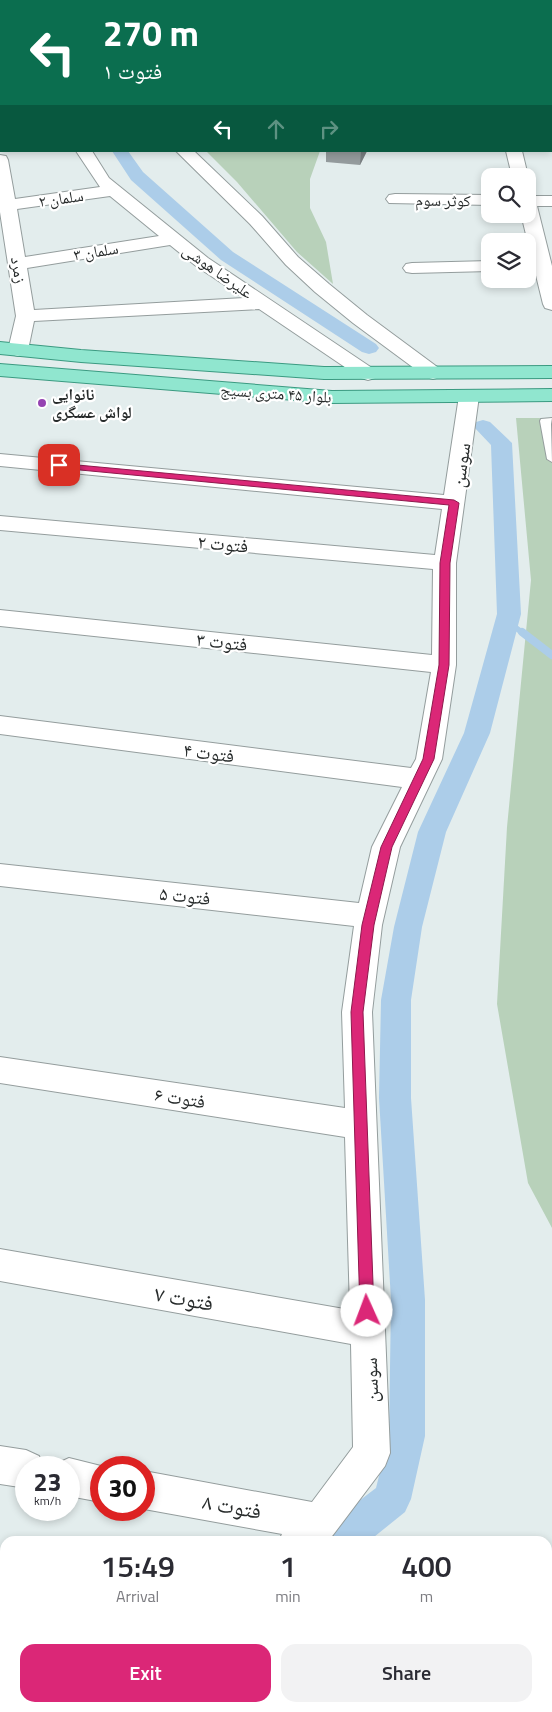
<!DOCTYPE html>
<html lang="en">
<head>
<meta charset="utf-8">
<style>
  :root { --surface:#fff; --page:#f2f2f3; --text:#2b2b33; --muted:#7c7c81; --accent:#db2777 }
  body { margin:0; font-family:"Titillium Web","Noto Naskh Arabic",sans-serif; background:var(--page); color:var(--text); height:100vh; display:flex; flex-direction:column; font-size:19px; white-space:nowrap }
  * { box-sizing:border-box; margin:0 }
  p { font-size:16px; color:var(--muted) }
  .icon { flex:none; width:28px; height:28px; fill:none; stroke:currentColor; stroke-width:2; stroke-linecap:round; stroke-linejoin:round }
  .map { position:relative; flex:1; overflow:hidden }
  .panel { position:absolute; left:0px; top:1536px; width:552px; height:176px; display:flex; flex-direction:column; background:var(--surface); border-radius:15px 15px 0 0; box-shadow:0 2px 8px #0003 }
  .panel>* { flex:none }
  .hud { position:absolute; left:0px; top:0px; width:552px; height:152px; box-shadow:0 2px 8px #0003; background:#0b6e4f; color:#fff; overflow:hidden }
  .controls { position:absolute; left:481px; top:168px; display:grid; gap:10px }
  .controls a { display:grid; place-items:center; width:55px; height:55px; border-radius:10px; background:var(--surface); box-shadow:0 2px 8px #0003; font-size:25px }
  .speed { position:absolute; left:15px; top:1456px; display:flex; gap:10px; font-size:25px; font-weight:700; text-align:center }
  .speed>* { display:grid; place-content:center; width:65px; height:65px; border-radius:50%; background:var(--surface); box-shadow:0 2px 8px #0003; line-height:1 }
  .speed small { font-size:12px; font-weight:400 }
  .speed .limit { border:8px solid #d22; background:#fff; color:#111 }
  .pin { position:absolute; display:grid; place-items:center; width:42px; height:42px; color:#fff; margin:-21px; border-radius:10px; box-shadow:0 2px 8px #0006 }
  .me { position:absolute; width:55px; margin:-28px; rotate:358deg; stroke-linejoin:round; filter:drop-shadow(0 0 4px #0008) }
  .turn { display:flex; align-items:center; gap:18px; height:105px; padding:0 20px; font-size:22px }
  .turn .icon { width:65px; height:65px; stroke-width:2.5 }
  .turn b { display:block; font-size:35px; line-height:42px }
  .lanes { display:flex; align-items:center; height:48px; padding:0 20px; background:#0003; justify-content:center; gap:25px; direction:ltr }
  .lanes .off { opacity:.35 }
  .eta { display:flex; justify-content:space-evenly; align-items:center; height:85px; text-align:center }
  .eta b { font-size:30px; font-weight:600; line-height:35px }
  .primary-button { display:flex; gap:10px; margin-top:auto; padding:10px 20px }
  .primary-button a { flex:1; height:58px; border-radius:15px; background:var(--accent); color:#fff; font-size:20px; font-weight:600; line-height:58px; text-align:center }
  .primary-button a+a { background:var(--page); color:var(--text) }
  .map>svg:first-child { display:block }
  .green { fill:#b8d1ba }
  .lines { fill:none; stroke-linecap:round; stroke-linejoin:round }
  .stream-far1 { stroke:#accde9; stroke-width:5.5 }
  .stream { stroke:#accde9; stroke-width:8 }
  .canal { fill:#accde9; fill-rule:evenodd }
  .lane-casing { stroke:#949d9d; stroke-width:2 }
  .street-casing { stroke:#949d9d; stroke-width:2 }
  .secondary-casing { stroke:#949d9d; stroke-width:2 }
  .primary-casing { stroke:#3b9a81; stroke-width:2 }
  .lane { fill:#fff; fill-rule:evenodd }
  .street { fill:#fff; fill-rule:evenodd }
  .secondary { fill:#fff; fill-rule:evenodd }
  .primary { fill:#90e6cf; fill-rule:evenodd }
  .wall { fill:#949b9d }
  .shaded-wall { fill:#787e80 }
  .route { fill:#db2777; stroke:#8e194d }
  .poi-dot { fill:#9543b2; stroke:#fff; stroke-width:2 }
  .labels { text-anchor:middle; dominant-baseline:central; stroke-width:4.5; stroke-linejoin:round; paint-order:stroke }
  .far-street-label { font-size:16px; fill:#272b2b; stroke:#fff }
  .far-poi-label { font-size:16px; font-weight:bold; fill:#272b2b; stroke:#fff; text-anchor:start }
  .street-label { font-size:19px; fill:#272b2b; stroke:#fff }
  .near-street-label { font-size:22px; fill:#272b2b; stroke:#fff }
</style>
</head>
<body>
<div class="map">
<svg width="552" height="1712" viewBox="0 0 552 1712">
  <rect width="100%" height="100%" fill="#e3eded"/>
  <path class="green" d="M 206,151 L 320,151 L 310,179 L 310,208 L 326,242 L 333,284 L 297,252 L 237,182 Z
    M 516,418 L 552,418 L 552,1228 L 528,1183 L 497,1004 L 507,827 L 531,580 Z"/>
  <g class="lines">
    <path class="stream-far1" d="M 507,621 L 524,634"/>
    <path class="stream" d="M 522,632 L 552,655"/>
    <path class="canal" d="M 58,0 L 72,0 L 72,1 L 58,1 Z
      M 112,151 L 128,151 L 143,172 L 233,252 L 376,344 L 379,348 L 376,352 L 369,354 L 362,352 L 221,260 L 131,180 Z
      M 483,420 L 490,422 L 512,443 L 521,614 L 490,733 L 446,832 L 422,927 L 411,1000 L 411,1098 L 425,1300 L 425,1436 L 411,1499 L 405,1512 L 369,1541 L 320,1541 L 325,1527 L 376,1488 L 389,1436 L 391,1300 L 379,1098 L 381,1000 L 394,927 L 418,832 L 464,733 L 497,614 L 491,445 L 473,426 L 476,422 Z
      M 149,1708 L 189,1708 L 188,1712 L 148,1712 Z"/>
    <g class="lane-casing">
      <path id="lane" d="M 345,0 L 359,0 L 360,1 L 346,1 Z
        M 552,418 L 551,424 L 552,462 L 547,459 L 540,421 L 541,419 Z"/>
    </g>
    <g class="street-casing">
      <path id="street" d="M 4,0 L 40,0 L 3,1 Z
        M 246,0 L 261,0 L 262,1 L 247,1 Z
        M 0,25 L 1,25 L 1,33 L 0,33 Z
        M 76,151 L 92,151 L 109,178 L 208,258 L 375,370 L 378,374 L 375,378 L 368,380 L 361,378 L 259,309 L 34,321 L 28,350 L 25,354 L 18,356 L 11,354 L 8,350 L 16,316 L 0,212 L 0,155 L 6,156 L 8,160 L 15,199 L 100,187 ZM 110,196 L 159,236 L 25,257 L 17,209 ZM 170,245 L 196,266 L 244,298 L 34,310 L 27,268 Z
        M 176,151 L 194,151 L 262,216 L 298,257 L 329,284 L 367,315 L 440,369 L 443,373 L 440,377 L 433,379 L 426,377 L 353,323 L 315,292 L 286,265 L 250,224 Z
        M 506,151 L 522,151 L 528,176 L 528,177 L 512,176 Z
        M 395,194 L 490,195 L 490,205 L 389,203 L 386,199 L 389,195 Z
        M 528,196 L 552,196 L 552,206 L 537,206 L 552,266 L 552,310 L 545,308 L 543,304 L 521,214 L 528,214 Z
        M 490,261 L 490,271 L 412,273 L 406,272 L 403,268 L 406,264 L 412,263 Z
        M 469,390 L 476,392 L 479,396 L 456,563 L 456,665 L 442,759 L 400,847 L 382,925 L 372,1012 L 390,1453 L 385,1466 L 333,1535 L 327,1541 L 279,1541 L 282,1534 L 144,1509 L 144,1471 L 312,1502 L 353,1447 L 351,1344 L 0,1281 L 0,1249 L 350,1310 L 345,1137 L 0,1083 L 0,1057 L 345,1108 L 342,1012 L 354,926 L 0,886 L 0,864 L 359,903 L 372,847 L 402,787 L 0,734 L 0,716 L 411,768 L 416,759 L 431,672 L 0,626 L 0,610 L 432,655 L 433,569 L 0,530 L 0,516 L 435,555 L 442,509 L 0,466 L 0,454 L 444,495 L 459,396 L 462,392 Z
        M 0,1446 L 26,1450 L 39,1456 L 44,1468 L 26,1468 L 26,1488 L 0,1484 Z
        M 69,1458 L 109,1468 L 101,1468 L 101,1502 L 69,1496 L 69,1468 L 54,1468 L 56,1464 Z
        M 112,1708 L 152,1708 L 151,1712 L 111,1712 Z"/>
    </g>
    <g class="secondary-casing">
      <path id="secondary" d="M 72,0 L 86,0 L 86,1 L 72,1 Z
        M 1,63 L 1,73 L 0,74 L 0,64 Z
        M 551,88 L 552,88 L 552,98 L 551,98 Z"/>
    </g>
    <g class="primary-casing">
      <path id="primary" d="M 0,342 L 81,350 L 324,367 L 552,366 L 552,378 L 324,379 L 81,362 L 0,354 Z
        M 0,364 L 332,391 L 552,389 L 552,401 L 332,403 L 0,376 Z"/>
    </g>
    <use href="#lane" class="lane"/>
    <use href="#street" class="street"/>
    <use href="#secondary" class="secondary"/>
    <use href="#primary" class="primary"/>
  </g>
  <path class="wall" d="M 326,151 L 367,151 L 360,165 L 326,162 Z"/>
  <path class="shaded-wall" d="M 361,151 L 367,151 L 360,165 Z"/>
  <path class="route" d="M 56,463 L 454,500 L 459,503 L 450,563 L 449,665 L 434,759 L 392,847 L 374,925 L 363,1012 L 374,1311 L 372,1316 L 367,1318 L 362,1316 L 360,1311 L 351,1012 L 362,925 L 381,847 L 423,759 L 439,665 L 440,563 L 449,505 L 59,468 L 55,465 Z"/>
  <circle class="poi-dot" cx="42" cy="403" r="5"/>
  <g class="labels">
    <g class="far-street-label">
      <text transform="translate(61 198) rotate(-8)">سلمان ۲</text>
      <text transform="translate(443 200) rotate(1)">کوثر سوم</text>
      <text transform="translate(96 251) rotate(-9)">سلمان ۳</text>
      <text transform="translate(19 270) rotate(80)">زمرد</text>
      <text transform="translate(218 271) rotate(35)">علیرضا هوشی</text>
      <text transform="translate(276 393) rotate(4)">بلوار ۴۵ متری بسیج</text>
    </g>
    <g class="far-poi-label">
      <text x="52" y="394">نانوایی<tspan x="52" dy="18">لواش عسگری</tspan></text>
    </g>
    <g class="street-label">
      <text transform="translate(460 465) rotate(-82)">سوسن</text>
      <text transform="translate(223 543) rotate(5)">فتوت ۲</text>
      <text transform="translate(222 641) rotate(6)">فتوت ۳</text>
      <text transform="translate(209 752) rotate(7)">فتوت ۴</text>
      <text transform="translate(185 895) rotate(6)">فتوت ۵</text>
      <text transform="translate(180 1097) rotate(9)">فتوت ۶</text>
      <text transform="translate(370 1380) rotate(-92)">سوسن</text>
    </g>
    <g class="near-street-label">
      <text transform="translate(184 1298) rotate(10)">فتوت ۷</text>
      <text transform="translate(232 1506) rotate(10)">فتوت ۸</text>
    </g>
  </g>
</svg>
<div class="controls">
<a><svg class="icon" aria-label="search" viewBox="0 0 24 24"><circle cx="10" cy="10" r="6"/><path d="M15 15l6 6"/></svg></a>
<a><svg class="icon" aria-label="layers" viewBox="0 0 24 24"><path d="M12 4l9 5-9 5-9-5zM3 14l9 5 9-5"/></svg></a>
</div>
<div class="speed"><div>23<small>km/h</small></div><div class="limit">30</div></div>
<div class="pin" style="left:59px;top:465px;background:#d93025"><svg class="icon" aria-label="arrive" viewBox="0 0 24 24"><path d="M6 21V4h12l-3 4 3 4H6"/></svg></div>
<svg class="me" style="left:367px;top:1311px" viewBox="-20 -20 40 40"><circle r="19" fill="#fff"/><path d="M0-13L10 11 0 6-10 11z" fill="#db2777"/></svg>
<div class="hud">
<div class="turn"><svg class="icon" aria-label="left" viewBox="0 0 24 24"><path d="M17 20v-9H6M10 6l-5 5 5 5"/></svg><div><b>270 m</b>فتوت ۱</div></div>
<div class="lanes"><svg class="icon" aria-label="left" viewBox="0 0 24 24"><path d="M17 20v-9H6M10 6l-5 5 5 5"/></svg><svg class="icon off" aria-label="ahead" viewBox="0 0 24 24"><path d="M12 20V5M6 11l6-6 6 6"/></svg><svg class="icon off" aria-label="right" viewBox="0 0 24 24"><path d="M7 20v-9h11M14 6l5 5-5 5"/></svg></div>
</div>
<section class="panel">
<div class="eta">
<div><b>15:49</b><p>Arrival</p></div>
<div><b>1</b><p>min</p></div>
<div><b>400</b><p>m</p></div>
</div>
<div class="primary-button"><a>Exit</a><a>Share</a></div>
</section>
</div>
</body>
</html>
